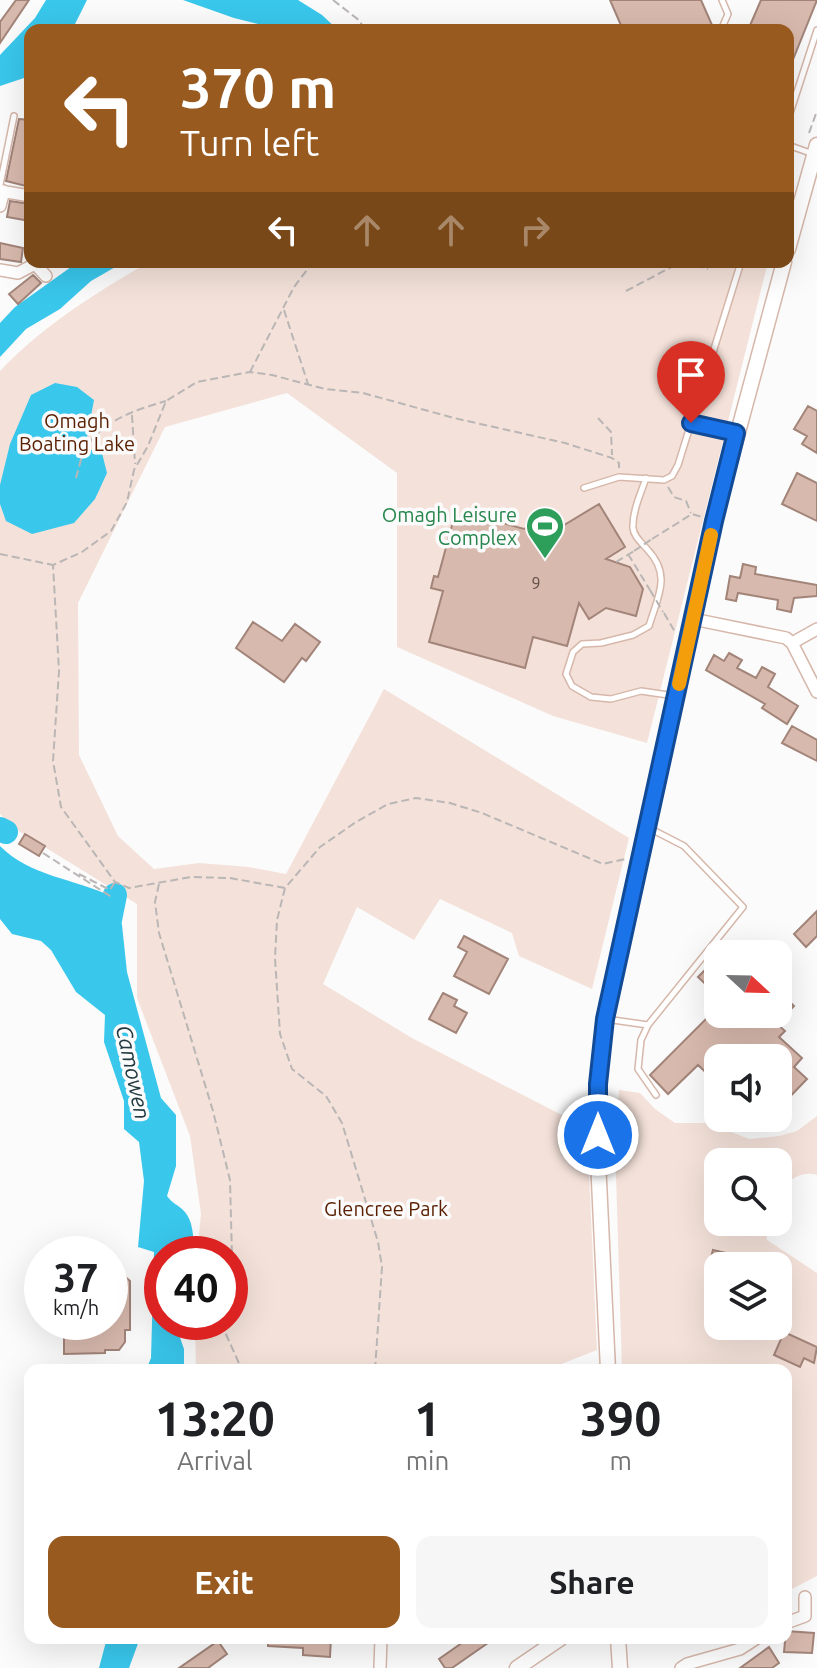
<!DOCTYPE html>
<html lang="en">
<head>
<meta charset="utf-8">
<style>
  :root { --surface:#fff; --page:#f6f6f6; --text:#202124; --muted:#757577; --accent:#985a1f }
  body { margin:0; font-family:Ubuntu,sans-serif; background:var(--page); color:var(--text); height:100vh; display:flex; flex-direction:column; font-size:30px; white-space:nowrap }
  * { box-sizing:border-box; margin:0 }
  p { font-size:26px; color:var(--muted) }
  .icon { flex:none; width:44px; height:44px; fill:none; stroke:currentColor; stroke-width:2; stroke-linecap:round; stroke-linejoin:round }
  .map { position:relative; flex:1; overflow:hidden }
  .drawer { position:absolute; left:24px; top:1364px; width:768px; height:280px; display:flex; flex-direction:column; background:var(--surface); border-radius:16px; box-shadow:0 8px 32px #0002 }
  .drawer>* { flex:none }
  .hud { position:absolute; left:24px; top:24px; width:770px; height:244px; border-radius:16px; box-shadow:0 8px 32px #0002; background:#985a1f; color:#fff; overflow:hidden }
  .needle { width:52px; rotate:112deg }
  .buttons { position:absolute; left:704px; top:940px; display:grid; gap:16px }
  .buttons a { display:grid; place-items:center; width:88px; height:88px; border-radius:16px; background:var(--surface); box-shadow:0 8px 32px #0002; font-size:40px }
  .speed { position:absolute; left:24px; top:1236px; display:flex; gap:16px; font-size:40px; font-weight:700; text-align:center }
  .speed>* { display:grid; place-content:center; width:104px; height:104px; border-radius:50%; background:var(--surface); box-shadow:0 8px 32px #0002; line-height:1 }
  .speed small { font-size:20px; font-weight:400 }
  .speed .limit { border:12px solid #d22; background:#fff; color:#111 }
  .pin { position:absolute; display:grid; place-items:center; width:68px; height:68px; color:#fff; margin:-82px -34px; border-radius:50% 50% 50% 0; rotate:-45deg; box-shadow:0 0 8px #0007 }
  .pin .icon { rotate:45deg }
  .me { position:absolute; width:88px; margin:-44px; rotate:0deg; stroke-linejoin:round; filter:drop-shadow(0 0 6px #0008) }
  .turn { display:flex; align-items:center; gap:28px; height:168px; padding:0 24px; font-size:36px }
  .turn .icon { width:104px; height:104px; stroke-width:2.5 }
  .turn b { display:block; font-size:56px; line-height:68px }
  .lanes { display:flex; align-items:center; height:76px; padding:0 24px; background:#0003; justify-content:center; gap:40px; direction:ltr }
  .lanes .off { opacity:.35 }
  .eta { display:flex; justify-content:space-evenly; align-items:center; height:136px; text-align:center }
  .eta b { font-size:48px; font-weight:700; line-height:56px }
  .button { display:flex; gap:16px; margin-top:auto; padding:16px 24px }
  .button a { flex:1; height:92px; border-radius:16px; background:var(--accent); color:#fff; font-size:32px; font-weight:700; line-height:92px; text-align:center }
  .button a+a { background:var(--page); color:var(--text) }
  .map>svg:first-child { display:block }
  .green { fill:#f4e2da; fill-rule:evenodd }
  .water { fill:#39c7ec }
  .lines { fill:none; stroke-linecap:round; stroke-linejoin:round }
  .river { stroke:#39c7ec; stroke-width:24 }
  .building { fill:#d8b9ad; stroke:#a28479; stroke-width:2 }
  .lane-casing { stroke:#d6b7aa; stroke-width:8 }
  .street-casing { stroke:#d6b7aa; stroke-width:14 }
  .secondary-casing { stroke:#d6b7aa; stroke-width:17 }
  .path { stroke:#bab6b5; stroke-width:2; stroke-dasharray:8 4; stroke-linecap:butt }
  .lane { stroke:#fff; stroke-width:5 }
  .street { stroke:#fff; stroke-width:11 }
  .secondary { stroke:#fff; stroke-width:14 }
  .path-bridge { stroke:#bab6b5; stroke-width:2; stroke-dasharray:8 4; stroke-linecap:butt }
  .route-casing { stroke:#114b97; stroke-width:20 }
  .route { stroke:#1a73e8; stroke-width:14 }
  .slow { stroke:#f59e0b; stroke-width:14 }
  .labels { text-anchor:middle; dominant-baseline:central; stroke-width:7; stroke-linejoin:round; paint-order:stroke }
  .number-label { font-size:16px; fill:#615049 }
  .park-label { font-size:20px; fill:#591f00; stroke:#fbfbfb }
  .leisure-label { font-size:20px; fill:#27864d; stroke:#fbfbfb; text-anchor:end }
  .water-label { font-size:22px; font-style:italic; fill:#223940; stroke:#fbfbfb }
</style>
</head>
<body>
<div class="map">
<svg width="817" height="1668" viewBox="0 0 817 1668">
  <rect width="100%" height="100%" fill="#fbfbfb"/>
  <path class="green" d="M 149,262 L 768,262 L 647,743 L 553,716 L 397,647 L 397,473 L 287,393 L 165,427 L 78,603 L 79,755 L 118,836 L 154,869 L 199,863 L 249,867 L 286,874 L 384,689 L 629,838 L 592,989 L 519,956 L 512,933 L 440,899 L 414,940 L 357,907 L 323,984 L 412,1038 L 587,1128 L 597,1350 L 546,1370 L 452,1367 L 452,1370 L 196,1370 L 195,1322 L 230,1322 L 230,1254 L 197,1254 L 201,1214 L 190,1136 L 137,998 L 137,904 L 17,830 L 0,814 L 0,371 C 44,325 94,294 149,262 Z
    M 619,1090 L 640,1093 L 655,1109 L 675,1123 L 708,1123 L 749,1139 L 779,1136 L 797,1131 L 817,1116 L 817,1175 C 800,1170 786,1181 778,1195 L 778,1162 L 718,1162 L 718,1222 L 765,1222 L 767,1240 L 817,1273 L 817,1576 L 792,1589 L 786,1606 L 786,1370 L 622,1370 L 615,1143 ZM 718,1266 L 778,1266 L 778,1326 L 718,1326 Z"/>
  <path class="water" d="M 46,0 L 87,0 L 72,30 L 30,30 L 30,76 L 0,86 L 0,55 L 35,18 Z
    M 183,0 L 298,0 L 322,15 L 338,30 L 283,30 L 234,18 Z
    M 78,262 L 124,262 L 91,281 L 60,309 L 26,329 L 0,357 L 0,323 L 15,307 Z
    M 55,383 L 77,387 L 94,400 L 85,448 L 102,453 L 107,473 L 95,499 L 74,523 L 32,534 L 6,521 L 0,504 L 0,485 L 10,444 L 31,395 Z
    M 0,846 C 29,876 75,879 111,896 L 122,925 L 127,972 L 161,1098 L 176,1115 L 176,1166 L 167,1196 C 172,1203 176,1204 182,1209 C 194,1219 194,1240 193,1254 L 162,1254 L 162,1322 L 179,1322 L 177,1329 L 184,1349 L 184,1364 L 187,1370 L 146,1370 L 151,1358 L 154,1252 L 138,1247 L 144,1181 L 139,1142 L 124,1129 L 124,1101 L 104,1042 L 105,1015 L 76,992 L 51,950 L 41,941 L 12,934 L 0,919 Z
    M 107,1638 L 140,1638 L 129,1668 L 99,1668 Z"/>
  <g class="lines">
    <path class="river" d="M 0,829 L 6,832
      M 107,935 L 115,895"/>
  </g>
  <path class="building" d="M 16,0 L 29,0 L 0,43 L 0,22 Z
    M 610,0 L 701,0 L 712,25 L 701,30 L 623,30 Z
    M 761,0 L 817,0 L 788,72 L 788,30 L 748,30 Z
    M 19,119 L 30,120 L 30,187 L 6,181 Z
    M 10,201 L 30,204 L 30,221 L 7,217 Z
    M 0,243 L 23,248 L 21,262 L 0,259 Z
    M 33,275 L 41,283 L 18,304 L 9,294 Z
    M 808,406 L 817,411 L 817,453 L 802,444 L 807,436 L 794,429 Z
    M 797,473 L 817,483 L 817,521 L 782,504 Z
    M 599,504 L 625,547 L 606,559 L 630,567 L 643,589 L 636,616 L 606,608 L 589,619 L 579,603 L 567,646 L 533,637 L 525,668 L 429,642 L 443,591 L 431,588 L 434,576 L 438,577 L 454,518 L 469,522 L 471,514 L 524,529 L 537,521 L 546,536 Z
    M 743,564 L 756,567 L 755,574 L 817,585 L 817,596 L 794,598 L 791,612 L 777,609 L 778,600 L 738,593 L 736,601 L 726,599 L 730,576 L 740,578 Z
    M 253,622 L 282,641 L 295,624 L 320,642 L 306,661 L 302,658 L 284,682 L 236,648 Z
    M 729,653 L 742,660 L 737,668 L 756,678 L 762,667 L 775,674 L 768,687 L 798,706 L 787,724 L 762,708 L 765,704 L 706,670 L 714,655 L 724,661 Z
    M 792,726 L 817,740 L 817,761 L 782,743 Z
    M 25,834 L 45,846 L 39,856 L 19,844 Z
    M 817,911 L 817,936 L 806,947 L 794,934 Z
    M 464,936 L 508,959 L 489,994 L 454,976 L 467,952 L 458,947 Z
    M 718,957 L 718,996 L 698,977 Z
    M 778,990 L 794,1006 L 777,1024 L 785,1031 L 779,1037 L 802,1058 L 794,1067 L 807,1079 L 778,1109 L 778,1058 L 718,1058 L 718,1084 L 698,1065 L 668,1094 L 650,1075 L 714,1011 L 724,1022 L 731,1014 L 778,1014 Z
    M 443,993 L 457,1000 L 454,1006 L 467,1013 L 456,1033 L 429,1019 Z
    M 713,1250 L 765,1262 L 764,1266 L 730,1266 L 710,1261 Z
    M 110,1264 L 130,1281 L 130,1330 L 125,1330 L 125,1342 L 119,1350 L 105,1350 L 105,1353 L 64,1354 L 64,1330 L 105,1330 L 105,1322 L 110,1322 Z
    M 784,1332 L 817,1347 L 814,1363 L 804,1358 L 800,1367 L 774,1355 Z
    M 786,1631 L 814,1633 L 812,1653 L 784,1652 Z
    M 268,1638 L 331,1638 L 330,1657 L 303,1655 L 303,1648 L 268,1646 Z
    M 469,1638 L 495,1638 L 452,1668 L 445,1668 L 439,1659 Z
    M 218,1641 L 227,1654 L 208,1668 L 179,1668 Z
    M 769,1647 L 779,1663 L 772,1668 L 740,1668 Z"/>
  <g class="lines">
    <g class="lane-casing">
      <path id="lane" d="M 721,30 L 728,14 L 722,0
        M 788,102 L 793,104 L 817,30
        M 788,119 L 793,104
        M 788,145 L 813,154
        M 0,185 L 14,116
        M 691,423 L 735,433
        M 646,478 C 641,493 632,512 633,528 C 634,537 641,542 647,549 C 672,575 658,596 649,626 L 633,635 L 601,643 L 582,644 L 573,652 L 566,674 L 572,686 L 591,697 L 611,699 L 641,691 L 675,696
        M 584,488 L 619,477 L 664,480 L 672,476 L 678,465 L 741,262
        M 606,1019 L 648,1025 L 743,907 L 684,846 L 649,828
        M 648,1025 L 641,1040 L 638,1069 L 656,1095"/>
    </g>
    <g class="street-casing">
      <path id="street" d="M 0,191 L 30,196
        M 0,206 L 4,191
        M 0,270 L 18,273 L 35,264 L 46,276
        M 693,619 L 786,638 L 792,643 L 817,692
        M 792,643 L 817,629
        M 786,1623 L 805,1616 L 805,1597
        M 380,1668 L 381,1638
        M 681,1668 L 687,1664 L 740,1649 L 757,1638"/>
    </g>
    <g class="secondary-casing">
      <path id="secondary" d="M 788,249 L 817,145
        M 608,1370 L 598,1160 L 598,1084 L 605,1019 L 714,521 L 784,262
        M 618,1638 L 620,1668
        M 517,1668 L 561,1638"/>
    </g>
    <path class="path" d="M 333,0 L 360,21 L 364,30
      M 809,133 L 817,111
      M 684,262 L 708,269
      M 626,291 L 681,262
      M 284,310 L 308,384
      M 250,372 L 294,287 L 313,262
      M 132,415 L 135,464
      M 598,418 L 611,432 L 612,455
      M 76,478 C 79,468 81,456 86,448 C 101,421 138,409 166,401
      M 668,487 L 674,497 L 686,501 L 691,513
      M 652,539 L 692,514 L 702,517
      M 0,554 L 53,565
      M 628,554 L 650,590
      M 616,562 L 634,551
      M 664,613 L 675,632
      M 43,853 L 113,898
      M 79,874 L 110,890 L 115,882
      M 159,884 L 155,902 L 159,933 L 213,1111 L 230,1180 L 232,1257 L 230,1280
      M 285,888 L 230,878 L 191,877 L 129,888 L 115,882 L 61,807 L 53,761 L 59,671 L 53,565 L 82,552 L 111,531 L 127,502 L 134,470 L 148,446 L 166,401 L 197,382 L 250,372 L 272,375 L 325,389 L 363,393 L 454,418 L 565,443 L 612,458 L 619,463 L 619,468
      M 226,1322 L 225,1332 L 242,1370
      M 375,1370 L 382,1267 L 378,1242 L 342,1123 L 326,1096 L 292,1069 L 280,1034 L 275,958 L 277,920 L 285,888 L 320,847 L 356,822 L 388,804 L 416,798 L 450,803 L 482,813 L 603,864 L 625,859"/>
    <use href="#lane" class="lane"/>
    <use href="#street" class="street"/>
    <use href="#secondary" class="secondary"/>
    <path class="path-bridge" d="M 634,551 L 652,539
      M 650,590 L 663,612"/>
  </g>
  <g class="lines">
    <g class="route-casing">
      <path id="route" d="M 598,1135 L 598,1084 L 605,1019 L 714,521 L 736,433 L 691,423"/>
    </g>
    <use href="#route" class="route"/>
    <path class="slow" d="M 679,684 L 711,535"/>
  </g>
  <defs>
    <g id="stadium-pin" transform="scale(2)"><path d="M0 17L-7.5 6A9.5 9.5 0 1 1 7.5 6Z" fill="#2e9e5b" stroke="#fbfbfb"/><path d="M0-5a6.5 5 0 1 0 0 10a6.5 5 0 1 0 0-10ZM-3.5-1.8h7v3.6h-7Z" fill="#fff"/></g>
  </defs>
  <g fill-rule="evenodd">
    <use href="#stadium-pin" x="545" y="526"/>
  </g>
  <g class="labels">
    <g class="number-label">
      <text x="536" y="583">9</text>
    </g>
    <g class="park-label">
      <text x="77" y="420">Omagh<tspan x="77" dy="23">Boating Lake</tspan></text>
      <text x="386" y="1208">Glencree Park</text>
    </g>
    <g class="leisure-label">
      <text x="517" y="514">Omagh Leisure<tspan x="517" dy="23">Complex</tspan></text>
    </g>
    <g class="water-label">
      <text transform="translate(134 1072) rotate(78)">Camowen</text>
    </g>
  </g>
</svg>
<div class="buttons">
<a><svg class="needle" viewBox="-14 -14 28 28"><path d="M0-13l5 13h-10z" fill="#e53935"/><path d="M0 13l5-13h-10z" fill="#757577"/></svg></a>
<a><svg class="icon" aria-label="sound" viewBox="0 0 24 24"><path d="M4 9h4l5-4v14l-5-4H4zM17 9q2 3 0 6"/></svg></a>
<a><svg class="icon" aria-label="search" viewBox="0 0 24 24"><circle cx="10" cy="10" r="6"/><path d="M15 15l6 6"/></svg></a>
<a><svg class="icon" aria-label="layers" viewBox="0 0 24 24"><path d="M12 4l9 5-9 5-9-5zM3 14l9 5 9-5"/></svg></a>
</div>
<div class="speed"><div>37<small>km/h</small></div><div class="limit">40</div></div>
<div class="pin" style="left:691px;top:423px;background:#d93025"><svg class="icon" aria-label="arrive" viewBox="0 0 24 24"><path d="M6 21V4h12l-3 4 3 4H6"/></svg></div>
<svg class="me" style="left:598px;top:1135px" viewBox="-20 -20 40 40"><circle r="17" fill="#1a73e8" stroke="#fff" stroke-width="3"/><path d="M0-11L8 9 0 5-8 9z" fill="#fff"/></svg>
<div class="hud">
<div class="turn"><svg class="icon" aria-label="left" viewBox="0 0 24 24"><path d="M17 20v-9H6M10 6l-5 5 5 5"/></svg><div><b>370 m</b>Turn left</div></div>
<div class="lanes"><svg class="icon" aria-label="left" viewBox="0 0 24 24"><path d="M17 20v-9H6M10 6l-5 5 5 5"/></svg><svg class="icon off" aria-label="ahead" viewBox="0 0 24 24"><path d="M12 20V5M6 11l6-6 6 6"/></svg><svg class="icon off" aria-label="ahead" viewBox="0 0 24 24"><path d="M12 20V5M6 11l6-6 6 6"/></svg><svg class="icon off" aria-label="right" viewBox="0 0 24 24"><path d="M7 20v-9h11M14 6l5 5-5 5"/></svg></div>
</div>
<section class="drawer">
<div class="eta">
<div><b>13:20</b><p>Arrival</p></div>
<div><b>1</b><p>min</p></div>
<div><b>390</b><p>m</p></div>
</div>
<div class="button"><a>Exit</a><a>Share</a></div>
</section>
</div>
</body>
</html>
